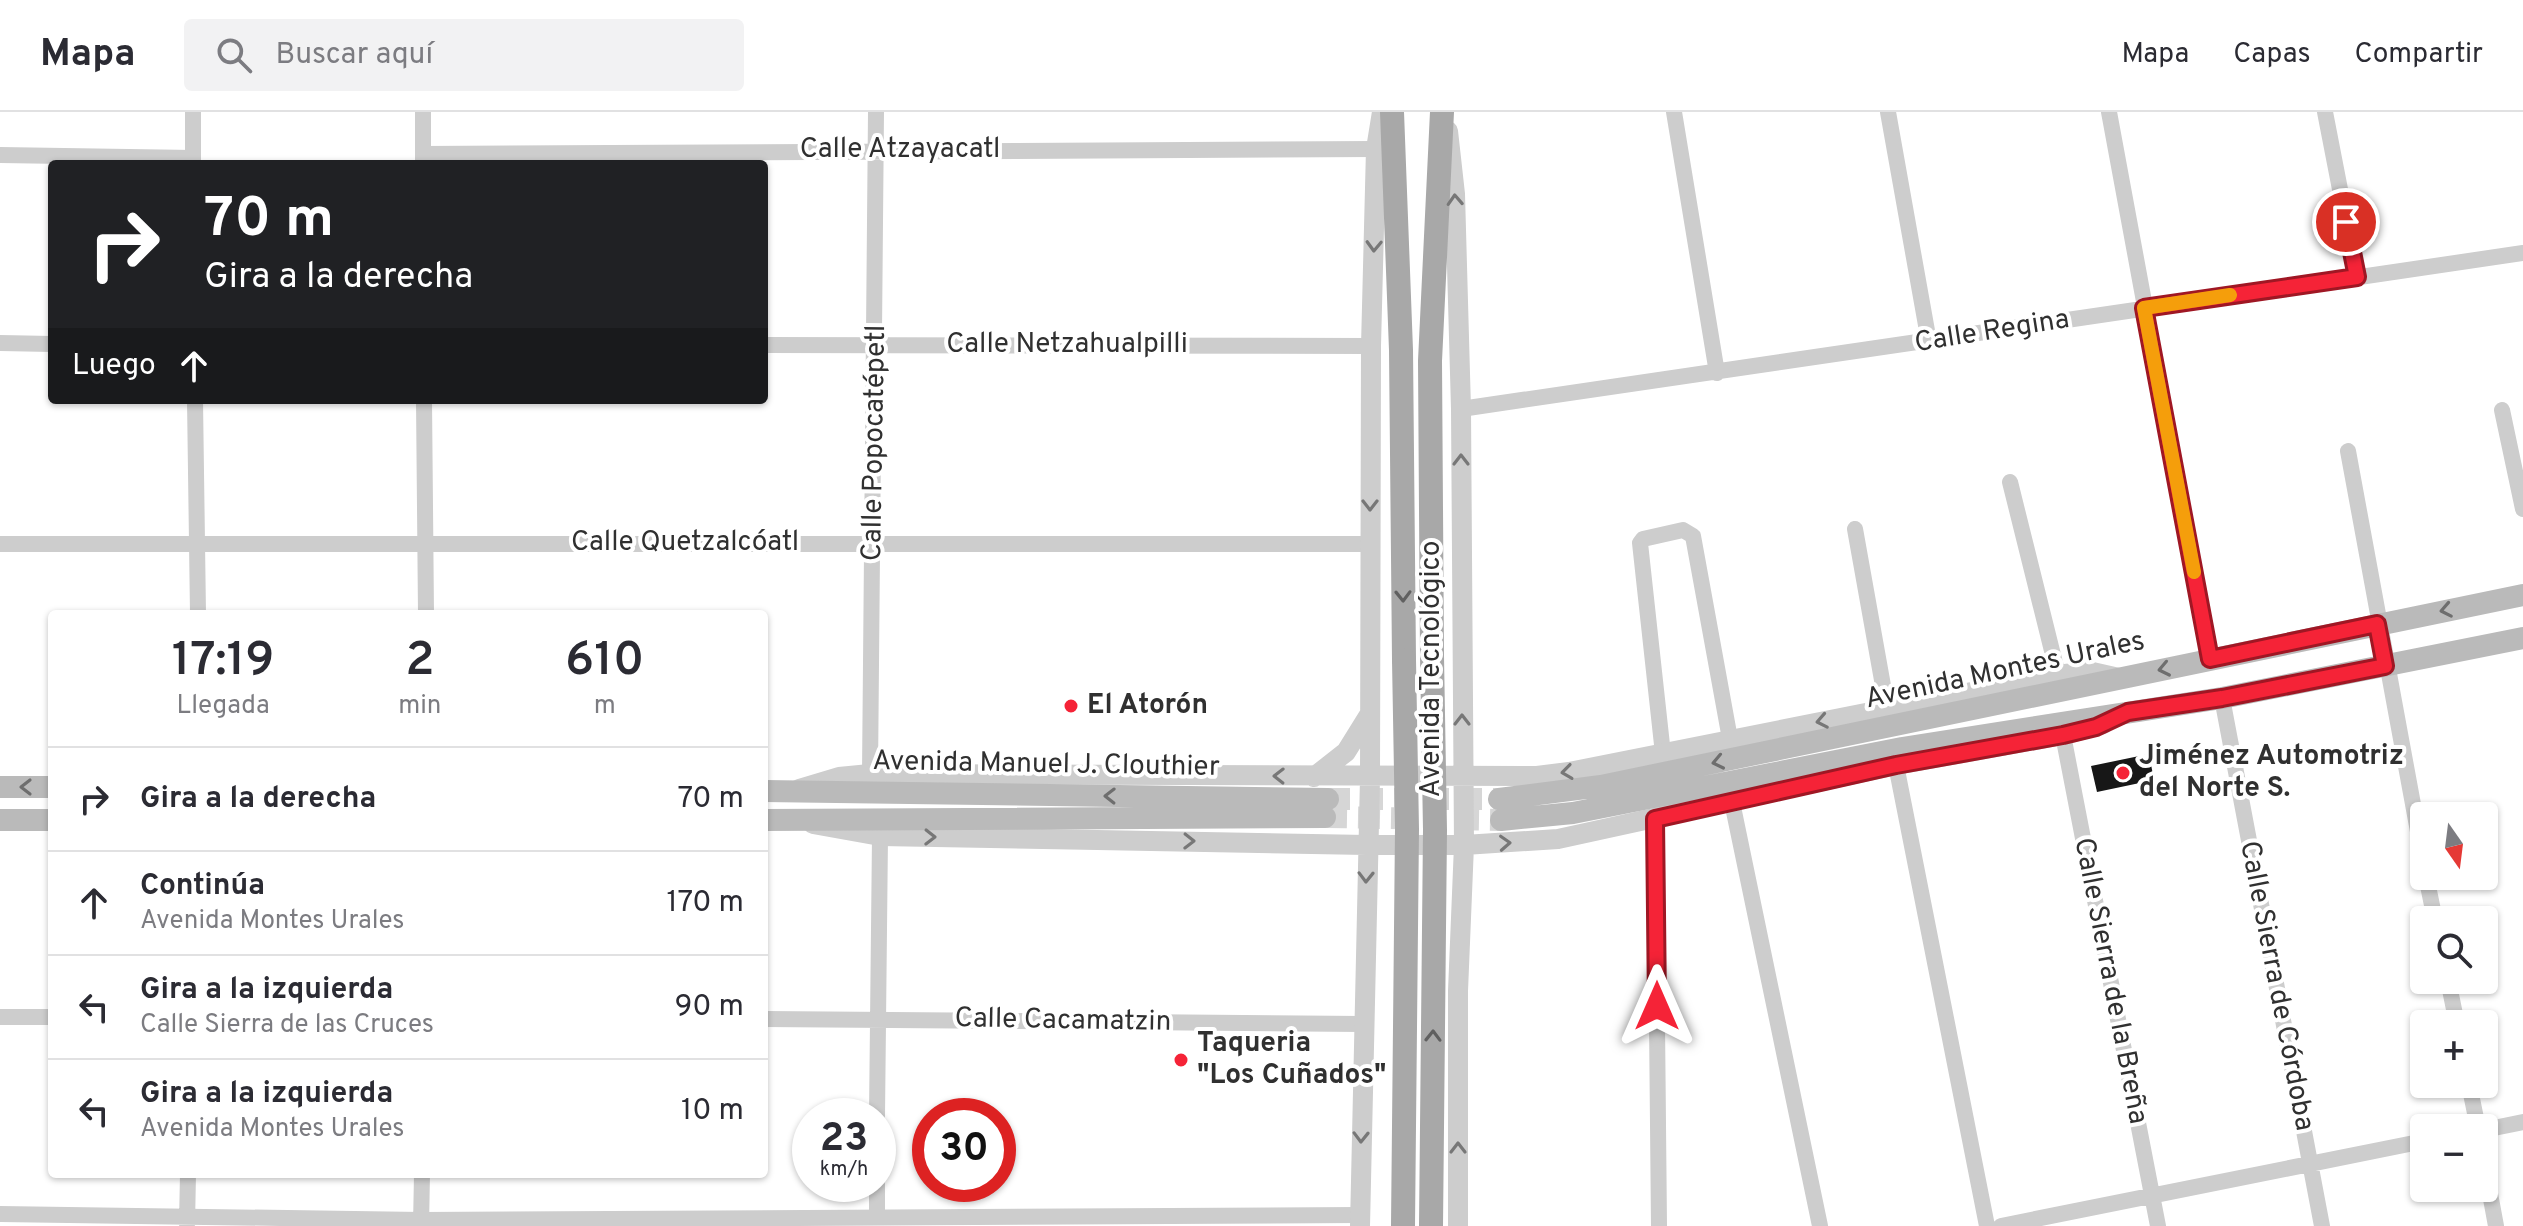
<!DOCTYPE html>
<html lang="es">
<head>
<meta charset="utf-8">
<style>
  :root { --surface:#fff; --page:#f2f2f3; --text:#2b2b33; --muted:#7c7c81; --line:#e1e1e2 }
  body { margin:0; font-family:Overpass,sans-serif; background:var(--page); color:var(--text); height:100vh; display:flex; flex-direction:column; font-size:30px; white-space:nowrap }
  * { box-sizing:border-box; margin:0 }
  p { font-size:26px; color:var(--muted) }
  .icon { flex:none; width:44px; height:44px; fill:none; stroke:currentColor; stroke-width:2; stroke-linecap:round; stroke-linejoin:round }
  .map { position:relative; flex:1; overflow:hidden }
  .panel { position:absolute; left:48px; top:498px; width:720px; height:568px; display:flex; flex-direction:column; background:var(--surface); border-radius:8px; box-shadow:0 2px 6px #0004 }
  .panel>* { flex:none }
  .hud { position:absolute; left:48px; top:48px; width:720px; height:244px; border-radius:8px; box-shadow:0 2px 6px #0004; background:#202124; color:#fff; overflow:hidden }
  .needle { width:52px; rotate:166deg }
  .fabs { position:absolute; left:2410px; top:690px; display:grid; gap:16px }
  .fabs a { display:grid; place-items:center; width:88px; height:88px; border-radius:8px; background:var(--surface); box-shadow:0 2px 6px #0004; font-size:40px }
  .speed { position:absolute; left:792px; top:986px; display:flex; gap:16px; font-size:40px; font-weight:700; text-align:center }
  .speed>* { display:grid; place-content:center; width:104px; height:104px; border-radius:50%; background:var(--surface); box-shadow:0 2px 6px #0004; line-height:1 }
  .speed small { font-size:20px; font-weight:400 }
  .speed .limit { border:12px solid #d22; background:#fff; color:#111 }
  .pin { position:absolute; display:grid; place-items:center; width:68px; height:68px; color:#fff; margin:-34px; border:4px solid #fff; border-radius:50%; box-shadow:0 2px 8px #0007 }
  .me { position:absolute; width:88px; margin:-44px; rotate:0deg; stroke-linejoin:round; filter:drop-shadow(0 0 6px #0008) }
  .turn { display:flex; align-items:center; gap:28px; height:168px; padding:0 24px; font-size:36px }
  .turn .icon { width:104px; height:104px; stroke-width:2.5 }
  .turn b { display:block; font-size:56px; line-height:68px }
  .then { display:flex; align-items:center; height:76px; padding:0 24px; background:#0003; gap:16px; font-size:30px }
  .eta { display:flex; justify-content:space-evenly; align-items:center; height:136px; text-align:center }
  .eta b { font-size:48px; font-weight:600; line-height:56px }
  ul { padding:0; list-style:none }
  li { display:flex; align-items:center; gap:24px; height:104px; padding:0 24px; border-top:2px solid var(--line) }
  li div { flex:1 }
  li b { display:block; font-size:30px }
  li em { font-style:normal }
  header { display:flex; align-items:center; gap:48px; box-sizing:border-box; height:112px; padding:0 40px; background:var(--surface); border-bottom:2px solid var(--line) }
  header strong { font-size:38px }
  nav { display:flex; gap:44px; margin-inline-start:auto; font-size:28px }
  .search { width:560px; height:72px; background:var(--page); display:flex; align-items:center; gap:20px; box-sizing:border-box; padding:0 28px; border-radius:8px; color:var(--muted); font-size:30px }
  .map>svg:first-child { display:block }
  .building { fill:#171717 }
  .lines { fill:none; stroke-linecap:round; stroke-linejoin:round }
  .secondary-tunnel { stroke:#d6d6d6; stroke-width:22; stroke-dasharray:22 11; stroke-linecap:butt }
  .minor { stroke:#cdcdcd; stroke-width:16 }
  .tertiary { stroke:#cdcdcd; stroke-width:20 }
  .secondary { stroke:#bababa; stroke-width:22 }
  .primary { stroke:#a8a8a8; stroke-width:24 }
  .primary-bridge { stroke:#a8a8a8; stroke-width:24 }
  .oneway { stroke:#777 }
  .oneway2 { stroke:#606060 }
  .oneway3 { stroke:#6e6e6e }
  .route-casing { stroke:#9f1724; stroke-width:20 }
  .route { stroke:#f52337; stroke-width:14 }
  .slow { stroke:#f59e0b; stroke-width:14 }
  .poi-dot { fill:#f52337; stroke:#fff; stroke-width:3 }
  .labels { text-anchor:middle; dominant-baseline:central; stroke-width:8; stroke-linejoin:round; paint-order:stroke }
  .street-label { font-size:28px; fill:#303030; stroke:#fff }
  .poi-label { font-size:28px; font-weight:bold; fill:#303030; stroke:#fff; text-anchor:start }
</style>
</head>
<body>
<header>
<strong>Mapa</strong>
<div class="search"><svg class="icon" aria-label="search" viewBox="0 0 24 24"><circle cx="10" cy="10" r="6"/><path d="M15 15l6 6"/></svg>Buscar aquí</div>
<nav><a>Mapa</a><a>Capas</a><a>Compartir</a></nav>
</header>
<div class="map">
<svg width="2523" height="1114" viewBox="0 0 2523 1114">
  <rect width="100%" height="100%" fill="#fff"/>
  <path class="building" d="M 2149,642 L 2154,668 L 2097,680 L 2091,654 Z"/>
  <g class="lines">
    <path class="secondary-tunnel" d="M 1328,687 L 1499,687
      M 1325,705 L 1501,708"/>
    <path class="minor" d="M 423,0 L 423,50
      M 1674,0 L 1717,261
      M 1888,0 L 1929,230
      M 2109,0 L 2210,547
      M 2325,0 L 2357,165
      M 423,42 L 1376,37
      M 0,43 L 193,46
      M 193,52 L 193,0
      M 0,231 L 52,232
      M 764,233 L 1371,234
      M 195,288 L 198,502
      M 424,288 L 426,502
      M 1461,297 L 2523,141
      M 2502,298 L 2523,397
      M 2348,339 L 2424,752
      M 2010,370 L 2058,563
      M 1855,417 L 1887,596
      M 0,432 L 1370,432
      M 2222,586 L 2322,1114
      M 2063,623 L 2158,1114
      M 1663,642 L 1640,431 L 1643,427 L 1683,418 L 1693,424 L 1730,627
      M 1896,653 L 1987,1114
      M 870,662 L 876,0
      M 1732,690 L 1820,1114
      M 1655,707 L 1659,1114
      M 2426,764 L 2435,808
      M 2448,868 L 2457,912
      M 0,905 L 52,905
      M 764,907 L 1362,912
      M 2469,972 L 2478,1016
      M 877,1004 L 880,724
      M 2484,1018 L 2523,1010
      M 2484,1049 L 2496,1114
      M 877,1072 L 877,1114
      M 0,1102 L 421,1108 L 1360,1103
      M 187,1112 L 188,1062
      M 421,1114 L 422,1062
      M 2001,1114 L 2424,1029"/>
    <path class="tertiary" d="M 1448,19 L 1455,82 L 1461,297 L 1464,733 L 1458,879 L 1458,1114
      M 1314,665 L 1346,640 L 1369,603
      M 799,677 L 839,665 L 870,662 L 1537,664 L 1569,660 L 2058,563 L 2088,559 L 2119,566
      M 813,712 L 880,724 L 1367,733 L 1464,733 L 1558,727 L 1896,653 L 2063,623 L 2103,612
      M 1360,1114 L 1370,666 L 1371,234 L 1376,37 L 1382,0"/>
    <path class="secondary" d="M 0,675 L 52,675
      M 764,679 L 1328,687
      M 1499,687 L 1601,674 L 2523,483
      M 0,708 L 52,708
      M 764,708 L 1325,705
      M 1501,708 L 1573,701 L 1902,636 L 2222,586 L 2523,526"/>
    <path class="primary" d="M 1392,0 L 1401,238 L 1404,548
      M 1432,544 L 1430,249 L 1442,0"/>
    <path class="primary-bridge" d="M 1403,1114 L 1407,717 L 1404,548
      M 1431,1114 L 1435,718 L 1432,544"/>
  </g>
  <defs><path id="oneway-chevron" d="M-2-3.5L2.5 0L-2 3.5" fill="none" stroke-width="1.6" stroke-linecap="round" stroke-linejoin="round" transform="scale(2)"/></defs>
  <g class="oneway">
    <use href="#oneway-chevron" transform="translate(1455 88) rotate(-93)"/>
    <use href="#oneway-chevron" transform="translate(1374 134) rotate(92)"/>
    <use href="#oneway-chevron" transform="translate(1461 348) rotate(-90)"/>
    <use href="#oneway-chevron" transform="translate(1370 393) rotate(90)"/>
    <use href="#oneway-chevron" transform="translate(1462 608) rotate(-90)"/>
    <use href="#oneway-chevron" transform="translate(1822 609) rotate(169)"/>
    <use href="#oneway-chevron" transform="translate(1567 660) rotate(172)"/>
    <use href="#oneway-chevron" transform="translate(1279 664) rotate(-179)"/>
    <use href="#oneway-chevron" transform="translate(930 725) rotate(1)"/>
    <use href="#oneway-chevron" transform="translate(1189 729) rotate(1)"/>
    <use href="#oneway-chevron" transform="translate(1505 731) rotate(-3)"/>
    <use href="#oneway-chevron" transform="translate(1366 765) rotate(91)"/>
    <use href="#oneway-chevron" transform="translate(1361 1025) rotate(91)"/>
    <use href="#oneway-chevron" transform="translate(1458 1036) rotate(-90)"/>
  </g>
  <g class="oneway2">
    <use href="#oneway-chevron" transform="translate(1403 484) rotate(89)"/>
    <use href="#oneway-chevron" transform="translate(1433 924) rotate(-89)"/>
  </g>
  <g class="oneway3">
    <use href="#oneway-chevron" transform="translate(2446 498) rotate(169)"/>
    <use href="#oneway-chevron" transform="translate(2164 557) rotate(168)"/>
    <use href="#oneway-chevron" transform="translate(1718 650) rotate(168)"/>
    <use href="#oneway-chevron" transform="translate(26 675) rotate(-180)"/>
    <use href="#oneway-chevron" transform="translate(1110 684) rotate(-179)"/>
  </g>
  <g class="lines">
    <g class="route-casing">
      <path id="route" d="M 1657,894 L 1655,707 L 1896,653 L 2063,623 L 2096,615 L 2128,600 L 2222,586 L 2385,554 L 2377,512 L 2210,547 L 2144,196 L 2357,165 L 2346,110"/>
    </g>
    <use href="#route" class="route"/>
    <path class="slow" d="M 2194,460 L 2144,196 L 2230,183"/>
  </g>
  <g class="poi-dot">
    <circle cx="1071" cy="594" r="8"/>
    <circle cx="2123" cy="661" r="8"/>
    <circle cx="1181" cy="948" r="8"/>
  </g>
  <g class="labels">
    <g class="street-label">
      <text x="900" y="38">Calle Atzayacatl</text>
      <text transform="translate(1992 220) rotate(-9)">Calle Regina</text>
      <text x="1067" y="233">Calle Netzahualpilli</text>
      <text transform="translate(875 331) rotate(-89)">Calle Popocatépetl</text>
      <text x="685" y="431">Calle Quetzalcóatl</text>
      <text transform="translate(1432 557) rotate(-90)">Avenida Tecnológico</text>
      <text transform="translate(2005 559) rotate(-12)">Avenida Montes Urales</text>
      <text transform="translate(1046 653) rotate(1)">Avenida Manuel J. Clouthier</text>
      <text transform="translate(2110 869) rotate(79)">Calle Sierra de la Breña</text>
      <text transform="translate(2276 874) rotate(79)">Calle Sierra de Córdoba</text>
      <text transform="translate(1063 909) rotate(1)">Calle Cacamatzin</text>
    </g>
    <g class="poi-label">
      <text x="1087" y="594">El Atorón</text>
      <text x="2139" y="645">Jiménez Automotriz<tspan x="2139" dy="32">del Norte S.</tspan></text>
      <text x="1197" y="932">Taqueria<tspan x="1197" dy="32">"Los Cuñados"</tspan></text>
    </g>
  </g>
</svg>
<div class="fabs">
<a><svg class="needle" viewBox="-14 -14 28 28"><path d="M0-13l5 13h-10z" fill="#e53935"/><path d="M0 13l5-13h-10z" fill="#7c7c81"/></svg></a>
<a><svg class="icon" aria-label="search" viewBox="0 0 24 24"><circle cx="10" cy="10" r="6"/><path d="M15 15l6 6"/></svg></a>
<a>+</a>
<a>−</a>
</div>
<div class="speed"><div>23<small>km/h</small></div><div class="limit">30</div></div>
<div class="pin" style="left:2346px;top:110px;background:#d93025"><svg class="icon" aria-label="arrive" viewBox="0 0 24 24"><path d="M6 21V4h12l-3 4 3 4H6"/></svg></div>
<svg class="me" style="left:1657px;top:894px" viewBox="-20 -20 40 40"><path d="M0-17L14 15 0 8-14 15z" fill="#f52337" stroke="#fff" stroke-width="4"/></svg>
<div class="hud">
<div class="turn"><svg class="icon" aria-label="right" viewBox="0 0 24 24"><path d="M7 20v-9h11M14 6l5 5-5 5"/></svg><div><b>70 m</b>Gira a la derecha</div></div>
<div class="then">Luego<svg class="icon" aria-label="ahead" viewBox="0 0 24 24"><path d="M12 20V5M6 11l6-6 6 6"/></svg></div>
</div>
<section class="panel">
<div class="eta">
<div><b>17:19</b><p>Llegada</p></div>
<div><b>2</b><p>min</p></div>
<div><b>610</b><p>m</p></div>
</div>
<ul>
<li><svg class="icon" aria-label="right" viewBox="0 0 24 24"><path d="M7 20v-9h11M14 6l5 5-5 5"/></svg><div><b>Gira a la derecha</b></div><em>70 m</em></li>
<li><svg class="icon" aria-label="ahead" viewBox="0 0 24 24"><path d="M12 20V5M6 11l6-6 6 6"/></svg><div><b>Continúa</b><p>Avenida Montes Urales</p></div><em>170 m</em></li>
<li><svg class="icon" aria-label="left" viewBox="0 0 24 24"><path d="M17 20v-9H6M10 6l-5 5 5 5"/></svg><div><b>Gira a la izquierda</b><p>Calle Sierra de las Cruces</p></div><em>90 m</em></li>
<li><svg class="icon" aria-label="left" viewBox="0 0 24 24"><path d="M17 20v-9H6M10 6l-5 5 5 5"/></svg><div><b>Gira a la izquierda</b><p>Avenida Montes Urales</p></div><em>10 m</em></li>
</ul>
</section>
</div>
</body>
</html>
